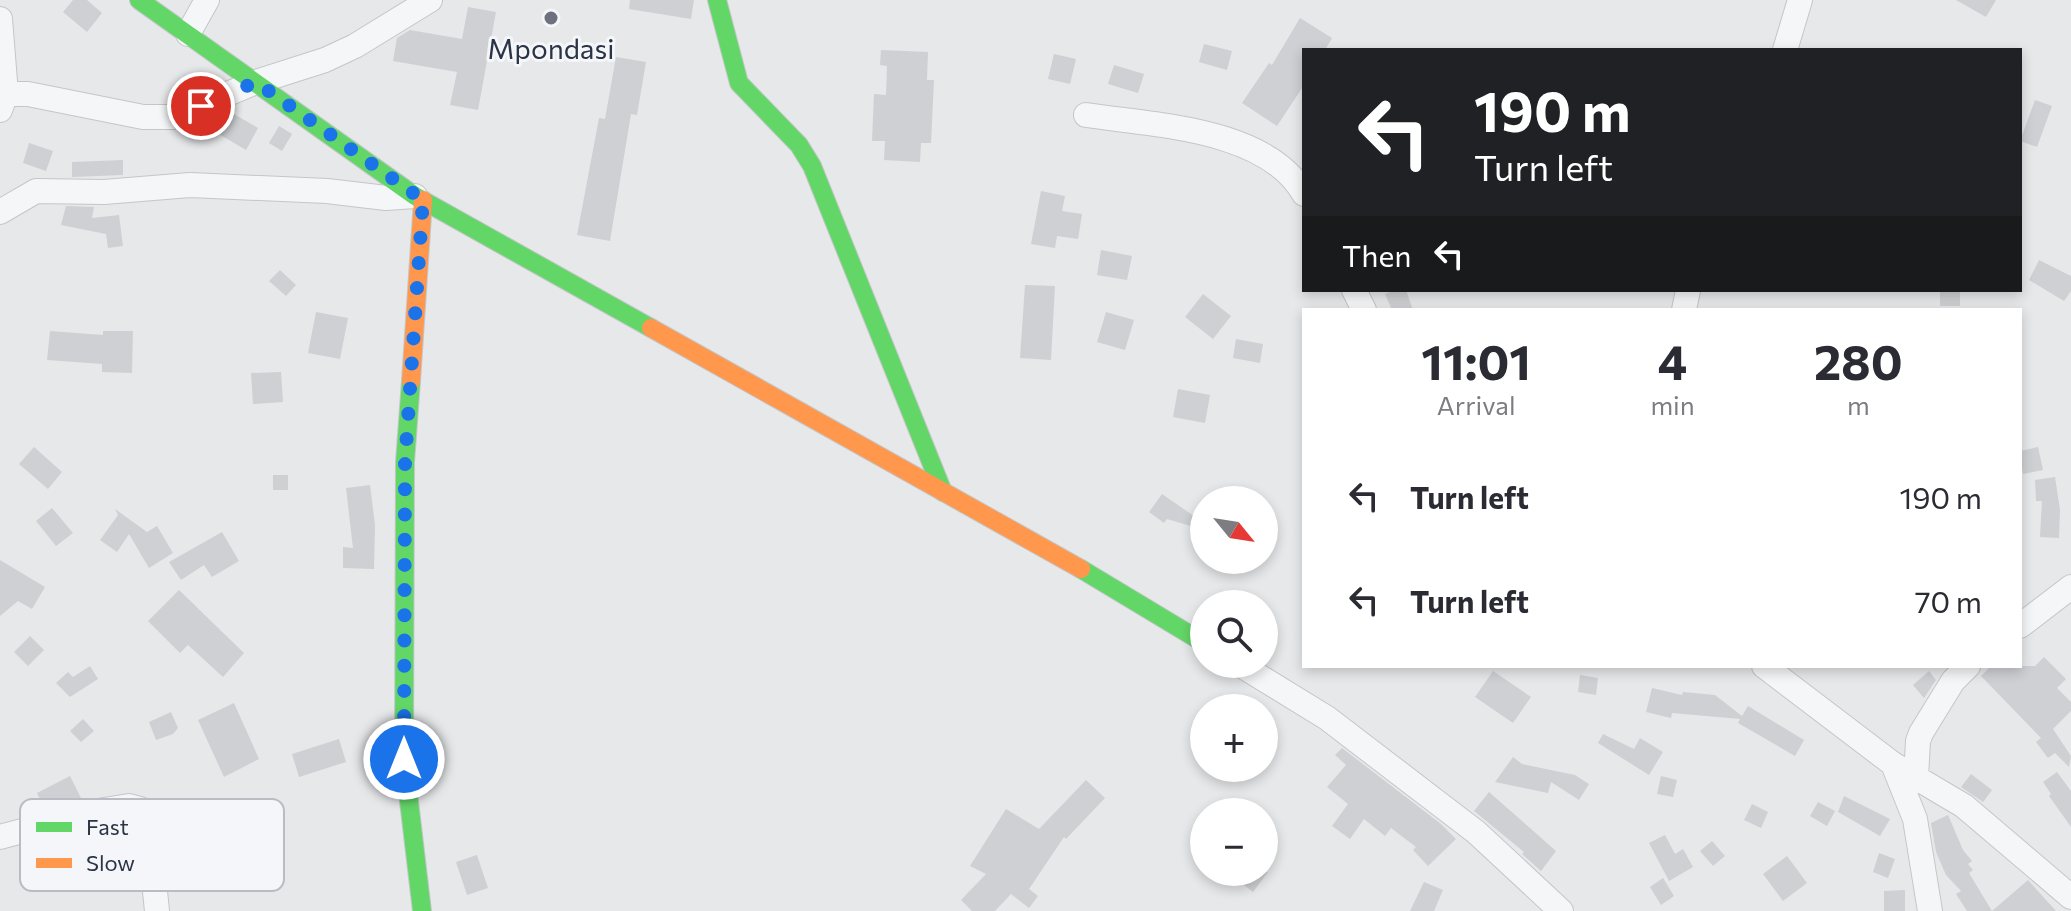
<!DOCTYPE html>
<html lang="en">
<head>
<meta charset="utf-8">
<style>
  :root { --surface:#fff; --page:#f2f2f3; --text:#2b2b33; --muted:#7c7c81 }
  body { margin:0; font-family:Commissioner,sans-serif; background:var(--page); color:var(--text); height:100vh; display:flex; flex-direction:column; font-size:30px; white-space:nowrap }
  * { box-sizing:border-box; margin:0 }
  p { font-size:26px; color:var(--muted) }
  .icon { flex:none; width:44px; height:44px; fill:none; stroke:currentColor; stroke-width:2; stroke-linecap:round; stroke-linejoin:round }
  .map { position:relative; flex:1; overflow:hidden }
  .sheet { position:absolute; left:1302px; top:308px; width:720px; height:360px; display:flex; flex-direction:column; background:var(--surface); border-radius:0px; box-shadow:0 4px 12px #0003 }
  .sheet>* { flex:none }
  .hud { position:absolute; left:1302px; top:48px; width:720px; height:244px; border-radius:0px; box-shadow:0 4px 12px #0003; background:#202124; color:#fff; overflow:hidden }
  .needle { width:52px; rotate:120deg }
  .buttons { position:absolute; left:1190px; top:486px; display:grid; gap:16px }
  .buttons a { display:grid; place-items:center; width:88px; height:88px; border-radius:50%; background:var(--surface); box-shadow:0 4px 12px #0003; font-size:40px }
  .pin { position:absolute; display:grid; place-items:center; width:68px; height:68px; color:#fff; margin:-34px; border:4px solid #fff; border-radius:50%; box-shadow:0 2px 8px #0007 }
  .me { position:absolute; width:88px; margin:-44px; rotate:0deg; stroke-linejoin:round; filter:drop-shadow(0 0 6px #0008) }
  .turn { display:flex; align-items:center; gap:28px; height:168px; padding:0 40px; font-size:36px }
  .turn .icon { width:104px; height:104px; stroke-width:2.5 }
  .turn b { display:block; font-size:56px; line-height:68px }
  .then { display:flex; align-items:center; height:76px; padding:0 40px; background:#0003; gap:16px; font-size:30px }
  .eta { display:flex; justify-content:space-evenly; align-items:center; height:136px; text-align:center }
  .eta b { font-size:48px; font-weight:700; line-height:56px }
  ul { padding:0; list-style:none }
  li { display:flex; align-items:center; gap:24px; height:104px; padding:0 40px }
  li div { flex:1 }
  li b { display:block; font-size:30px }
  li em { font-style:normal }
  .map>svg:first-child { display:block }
  .building { fill:#ced0d3 }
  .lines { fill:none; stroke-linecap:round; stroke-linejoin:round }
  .street-casing { stroke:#c4c6c8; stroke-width:26 }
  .fast-casing { stroke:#c4c6c8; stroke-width:20 }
  .slow-casing { stroke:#c4c6c8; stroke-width:20 }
  .street { stroke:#f5f6f7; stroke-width:24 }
  .fast { stroke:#63d668; stroke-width:18 }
  .slow { stroke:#ff974d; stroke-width:18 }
  .route { stroke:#1a73e8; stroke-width:14; stroke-dasharray:0 25.2 }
  .poi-dot { fill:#6c737f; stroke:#f4f6f9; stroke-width:3 }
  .labels { text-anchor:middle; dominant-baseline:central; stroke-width:6; stroke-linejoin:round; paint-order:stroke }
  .poi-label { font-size:28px; fill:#2b3445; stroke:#f4f6f9 }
  .key { fill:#f4f6f9; stroke:#b8bcc3; stroke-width:2 }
  .key-label { font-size:22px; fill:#2b3445 }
</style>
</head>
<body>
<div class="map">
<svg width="2071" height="911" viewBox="0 0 2071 911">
  <rect width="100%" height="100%" fill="#e6e8ea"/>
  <path class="building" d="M 73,0 L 87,0 L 102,13 L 87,32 L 63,12 Z
    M 630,0 L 694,0 L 691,19 L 629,9 Z
    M 1956,0 L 1996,0 L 1986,17 Z
    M 468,7 L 496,12 L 478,110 L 450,105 L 457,72 L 393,61 L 397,38 L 410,30 L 462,39 Z
    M 1300,18 L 1332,38 L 1325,50 L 1304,50 L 1304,85 L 1277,126 L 1242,103 L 1269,63 L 1272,65 Z
    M 1204,44 L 1232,51 L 1227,70 L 1199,62 Z
    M 881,50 L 928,52 L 927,80 L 934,80 L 931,143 L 921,143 L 920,162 L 884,160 L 885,141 L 872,141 L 874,94 L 886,95 L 887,66 L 880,65 Z
    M 1054,54 L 1076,59 L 1070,84 L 1048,79 Z
    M 616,57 L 646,62 L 637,115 L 631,114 L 610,241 L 577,235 L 599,118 L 605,119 Z
    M 1114,65 L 1144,74 L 1138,93 L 1108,84 Z
    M 2035,100 L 2052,106 L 2037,147 L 2020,141 Z
    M 227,110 L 258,128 L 246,150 L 212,130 L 222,112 Z
    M 279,126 L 292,134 L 282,151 L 269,143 Z
    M 29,143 L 53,151 L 46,171 L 23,163 Z
    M 123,160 L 123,175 L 72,177 L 72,162 Z
    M 1041,191 L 1065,196 L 1062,211 L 1082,214 L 1078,239 L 1057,236 L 1055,248 L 1031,244 Z
    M 66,206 L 94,207 L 92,218 L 119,215 L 123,246 L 108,248 L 106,234 L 61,225 Z
    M 1101,250 L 1132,256 L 1127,280 L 1097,275 Z
    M 2039,260 L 2071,276 L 2071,291 L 2064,301 L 2029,280 Z
    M 280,270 L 296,285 L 286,296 L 269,281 Z
    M 1025,285 L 1055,286 L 1051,360 L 1020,358 Z
    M 1395,290 L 1406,290 L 1413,310 L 1392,310 L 1385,294 Z
    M 1940,290 L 1960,290 L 1960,306 L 1940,306 Z
    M 1203,294 L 1231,316 L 1213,339 L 1185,317 Z
    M 316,312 L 348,318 L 340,359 L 308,353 Z
    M 1106,312 L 1134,320 L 1125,350 L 1097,342 Z
    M 50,331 L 103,335 L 103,331 L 133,331 L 132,373 L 102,372 L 102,364 L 47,360 Z
    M 1236,339 L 1263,344 L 1260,363 L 1233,358 Z
    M 281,372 L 283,402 L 253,404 L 251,373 Z
    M 1178,389 L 1210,395 L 1205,423 L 1173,417 Z
    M 34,447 L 62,472 L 48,489 L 19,464 Z
    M 2038,447 L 2043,470 L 2023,474 L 2020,451 Z
    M 273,475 L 288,475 L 288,490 L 273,490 Z
    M 2055,477 L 2060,510 L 2059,538 L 2040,537 L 2042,501 L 2036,501 L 2035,480 Z
    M 370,485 L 375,525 L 374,569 L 343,568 L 343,547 L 353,548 L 346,488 Z
    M 1162,494 L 1204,523 L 1204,530 L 1167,519 L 1164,523 L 1149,512 Z
    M 52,508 L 73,533 L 56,546 L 36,521 Z
    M 115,509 L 147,532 L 157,526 L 173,553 L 149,568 L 129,534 L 117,552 L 100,540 L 118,515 Z
    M 222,532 L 239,561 L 212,577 L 204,565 L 181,580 L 169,562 Z
    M 0,560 L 45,587 L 32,609 L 18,601 L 0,616 Z
    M 179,590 L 244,653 L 223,677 L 188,645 L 180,653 L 148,621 Z
    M 30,636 L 44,650 L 28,666 L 14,652 Z
    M 2044,657 L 2066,679 L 2057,688 L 2071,702 L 2071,711 L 2053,729 L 2071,756 L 2069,767 L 2055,753 L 2048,758 L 2036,742 L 2041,738 L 1981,676 L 1991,666 L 2035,666 Z
    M 90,666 L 98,679 L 70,697 L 56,683 L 68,672 L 73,677 Z
    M 1493,671 L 1531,697 L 1513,723 L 1475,697 Z
    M 1929,671 L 1936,680 L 1924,698 L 1913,685 Z
    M 1580,675 L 1598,678 L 1596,695 L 1578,692 Z
    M 1652,688 L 1682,695 L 1683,692 L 1715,695 L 1742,716 L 1748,706 L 1804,740 L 1795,756 L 1738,723 L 1740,719 L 1672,713 L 1671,718 L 1646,712 Z
    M 234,703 L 259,759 L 224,777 L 198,720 Z
    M 171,712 L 178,728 L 173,734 L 156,740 L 149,722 Z
    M 83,719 L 94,731 L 81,742 L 70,731 Z
    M 1603,734 L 1634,749 L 1640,738 L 1663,752 L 1649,775 L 1598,743 Z
    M 339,739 L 346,762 L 299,777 L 292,754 Z
    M 1342,748 L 1441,824 L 1456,839 L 1428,866 L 1413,850 L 1416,847 L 1391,828 L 1385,836 L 1364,819 L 1350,839 L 1332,826 L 1348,804 L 1327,787 L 1346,765 L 1335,755 Z
    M 1513,757 L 1522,764 L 1575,775 L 1589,784 L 1579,800 L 1551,782 L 1548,793 L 1495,782 Z
    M 2057,772 L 2071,791 L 2071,827 L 2049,796 L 2051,794 L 2043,782 Z
    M 1971,774 L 1992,790 L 1983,802 L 1961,787 Z
    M 70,776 L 82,800 L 45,809 L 37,793 Z
    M 1661,776 L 1677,780 L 1673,797 L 1657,794 Z
    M 1086,780 L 1105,798 L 1066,839 L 1064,837 L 1029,889 L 1038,896 L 1029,908 L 1011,894 L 995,911 L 972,911 L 961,900 L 986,874 L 970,866 L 1006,809 L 1039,829 Z
    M 1489,792 L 1556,851 L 1541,871 L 1522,854 L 1524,852 L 1474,811 Z
    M 1844,796 L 1890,819 L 1880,836 L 1838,812 Z
    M 1818,802 L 1835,811 L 1827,826 L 1810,816 Z
    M 1752,804 L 1768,812 L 1761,828 L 1744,820 Z
    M 1948,815 L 1963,850 L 1972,861 L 1968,864 L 1973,870 L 1969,873 L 1992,911 L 2028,880 L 2056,911 L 1967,911 L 1956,894 L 1961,891 L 1946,875 L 1936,852 L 1931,823 Z
    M 1665,835 L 1675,854 L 1683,849 L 1693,867 L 1669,881 L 1649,843 Z
    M 1712,841 L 1725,856 L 1713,866 L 1700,851 Z
    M 1879,853 L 1895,859 L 1888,878 L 1873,872 Z
    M 477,855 L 488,888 L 467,895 L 456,862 Z
    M 1787,856 L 1807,883 L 1783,901 L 1763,874 Z
    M 1227,872 L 1268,872 L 1253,892 Z
    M 1663,878 L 1674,896 L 1661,905 L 1650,887 Z
    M 1424,882 L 1443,890 L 1434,911 L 1410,911 Z
    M 1905,890 L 1905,911 L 1884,911 L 1884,891 Z"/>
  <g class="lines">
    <g class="street-casing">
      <path id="street" d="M 0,19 L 6,94 L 0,110
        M 188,34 L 207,0
        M 1785,50 L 1800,0
        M 6,94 L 28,94 L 143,117 L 173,117 L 256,82 L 325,60 L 355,46 L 430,0
        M 1086,115 C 1152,125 1267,128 1304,194
        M 0,212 L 36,191 L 104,192 L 190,185 L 327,191 L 386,198 L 415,196
        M 1354,290 L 1364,310
        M 1684,310 L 1688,290
        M 2020,626 L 2071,587
        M 1239,664 L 1327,718 L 1476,832 L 1561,911
        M 1764,666 L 1893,764 L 1964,806 L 2071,897
        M 1893,764 L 1915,819 L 1930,911
        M 1916,777 L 1918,741 L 1921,733 L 1953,681 L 1968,666
        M 0,837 L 98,811 L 129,806 L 140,809 L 148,822 L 157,911"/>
    </g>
    <g class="fast-casing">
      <path id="fast" d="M 139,0 L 415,196 L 651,328
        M 717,0 L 739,83 L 799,145 L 812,166 L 943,492
        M 411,381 L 405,462 L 404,759 L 422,911
        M 1081,569 L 1204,643"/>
    </g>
    <g class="slow-casing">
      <path id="slow" d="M 651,328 L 1081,569
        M 411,381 L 423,200"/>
    </g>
    <use href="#street" class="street"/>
    <use href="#fast" class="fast"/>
    <use href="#slow" class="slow"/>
  </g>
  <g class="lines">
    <path class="route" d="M 201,106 L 256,82 L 423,200 L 405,462 L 404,759"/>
  </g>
  <circle class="poi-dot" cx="551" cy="18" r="8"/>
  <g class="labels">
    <g class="poi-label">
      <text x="551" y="48">Mpondasi</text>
    </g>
  </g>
  <rect x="20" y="799" width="264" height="92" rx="12" class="key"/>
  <rect x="36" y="822" width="36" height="10" fill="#63d668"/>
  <rect x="36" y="858" width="36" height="10" fill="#ff974d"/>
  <g class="key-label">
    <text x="86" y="835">Fast</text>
    <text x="86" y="871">Slow</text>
  </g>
</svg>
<div class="buttons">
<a><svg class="needle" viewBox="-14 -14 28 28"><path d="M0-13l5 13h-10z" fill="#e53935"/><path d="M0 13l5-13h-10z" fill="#7c7c81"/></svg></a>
<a><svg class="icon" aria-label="search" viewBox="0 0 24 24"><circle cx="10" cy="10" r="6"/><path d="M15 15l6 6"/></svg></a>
<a>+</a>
<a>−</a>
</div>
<div class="pin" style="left:201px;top:106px;background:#d93025"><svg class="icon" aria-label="arrive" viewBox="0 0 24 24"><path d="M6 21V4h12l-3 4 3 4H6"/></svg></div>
<svg class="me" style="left:404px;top:759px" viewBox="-20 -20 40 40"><circle r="17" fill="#1a73e8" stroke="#fff" stroke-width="3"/><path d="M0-11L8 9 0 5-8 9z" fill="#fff"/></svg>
<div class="hud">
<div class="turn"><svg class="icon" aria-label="left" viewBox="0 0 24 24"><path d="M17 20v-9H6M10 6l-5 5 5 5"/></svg><div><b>190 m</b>Turn left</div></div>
<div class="then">Then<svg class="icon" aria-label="left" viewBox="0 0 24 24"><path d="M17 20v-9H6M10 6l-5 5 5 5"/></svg></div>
</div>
<section class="sheet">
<div class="eta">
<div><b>11:01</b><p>Arrival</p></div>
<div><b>4</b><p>min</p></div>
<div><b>280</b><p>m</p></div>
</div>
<ul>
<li><svg class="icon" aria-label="left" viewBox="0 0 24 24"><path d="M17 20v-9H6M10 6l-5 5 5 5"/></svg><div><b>Turn left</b></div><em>190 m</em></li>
<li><svg class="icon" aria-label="left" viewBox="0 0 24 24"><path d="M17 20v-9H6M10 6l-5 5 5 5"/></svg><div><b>Turn left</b></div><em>70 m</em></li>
</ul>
</section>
</div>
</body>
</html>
